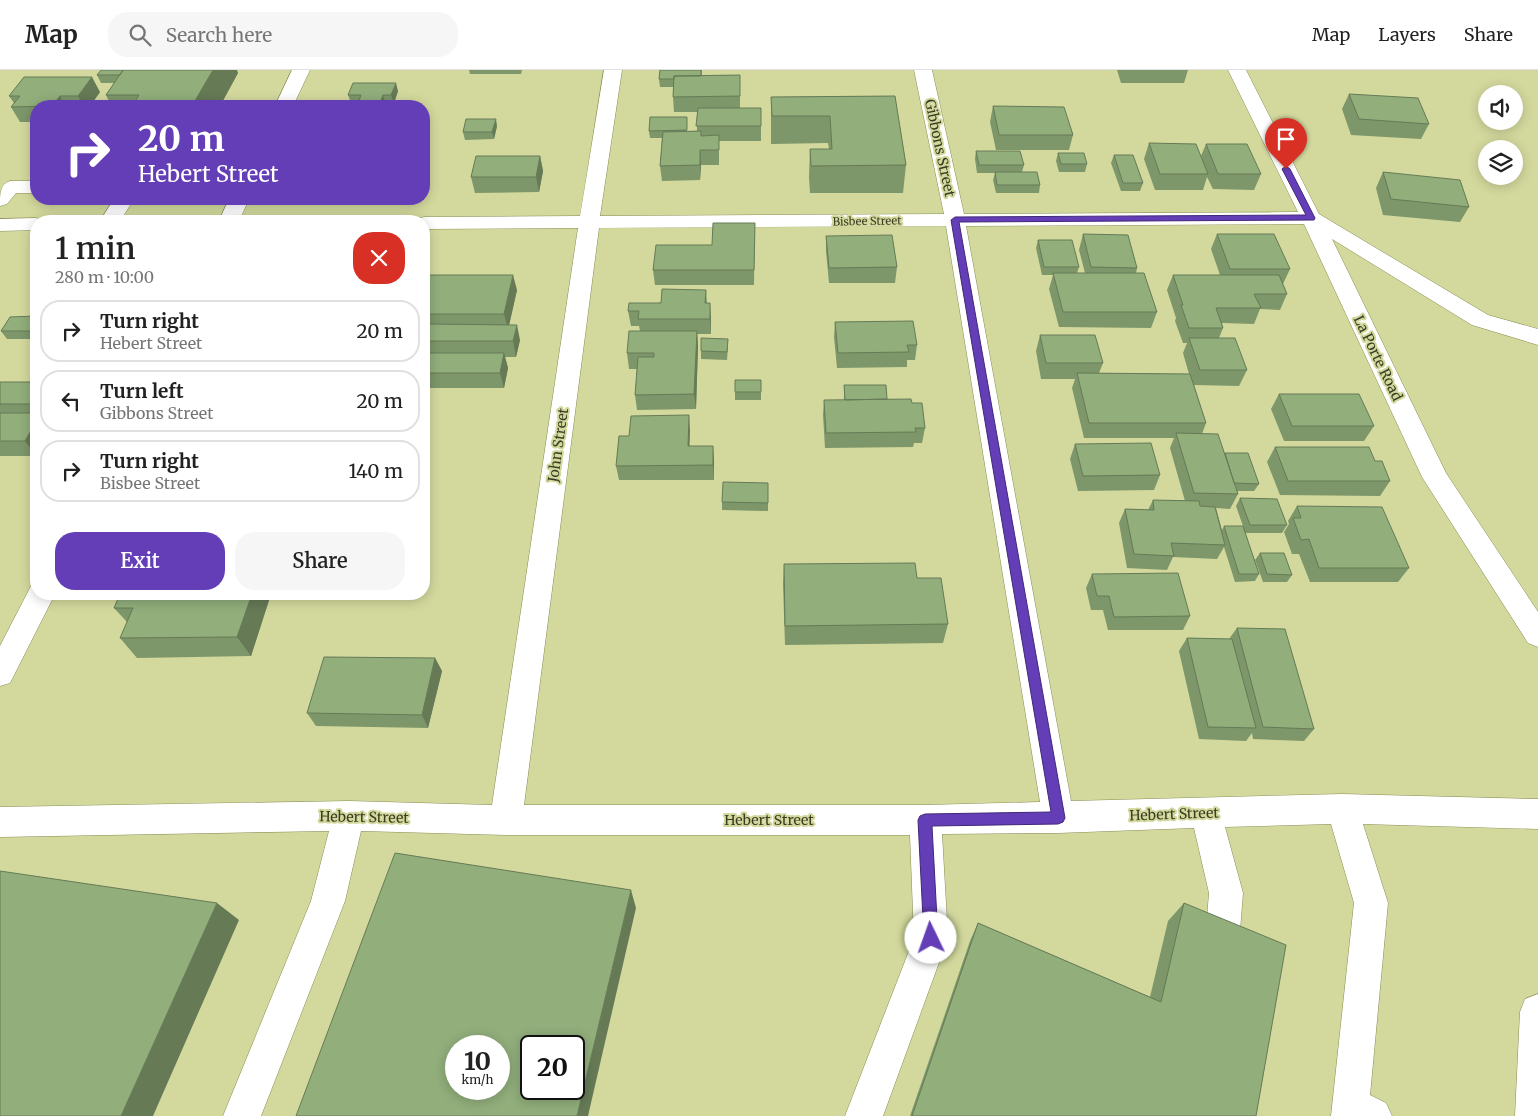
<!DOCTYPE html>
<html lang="en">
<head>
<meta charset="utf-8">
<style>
  :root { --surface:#fff; --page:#f6f6f6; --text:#222; --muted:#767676; --line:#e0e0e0; --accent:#643eb7 }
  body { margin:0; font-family:Merriweather,serif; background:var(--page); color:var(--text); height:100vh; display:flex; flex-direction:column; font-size:19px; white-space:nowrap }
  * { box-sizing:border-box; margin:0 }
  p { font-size:16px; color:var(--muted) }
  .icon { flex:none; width:28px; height:28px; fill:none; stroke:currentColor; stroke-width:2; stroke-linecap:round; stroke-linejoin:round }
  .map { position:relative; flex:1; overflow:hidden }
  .side { position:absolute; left:30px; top:145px; width:400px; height:385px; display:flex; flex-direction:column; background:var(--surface); border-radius:20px; box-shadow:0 2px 12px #0003 }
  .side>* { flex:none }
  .banner { position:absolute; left:30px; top:30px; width:400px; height:105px; border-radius:20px; box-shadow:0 2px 12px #0003; background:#643eb7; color:#fff; overflow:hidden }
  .controls { position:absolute; left:1478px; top:15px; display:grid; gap:10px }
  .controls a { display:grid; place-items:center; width:45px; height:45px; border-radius:50%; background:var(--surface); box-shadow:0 2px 12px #0003; font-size:25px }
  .speed { position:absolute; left:445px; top:965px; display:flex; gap:10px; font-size:25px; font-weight:700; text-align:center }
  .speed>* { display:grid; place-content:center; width:65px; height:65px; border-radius:50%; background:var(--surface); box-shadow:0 2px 12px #0003; line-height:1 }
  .speed small { font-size:12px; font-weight:400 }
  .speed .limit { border:2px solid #111; border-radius:8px; background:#fff; color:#111 }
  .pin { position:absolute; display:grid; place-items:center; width:42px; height:42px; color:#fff; margin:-51px -21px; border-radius:50% 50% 50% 0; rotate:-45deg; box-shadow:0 0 5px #0007 }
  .pin .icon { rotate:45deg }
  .me { position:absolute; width:55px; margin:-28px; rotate:357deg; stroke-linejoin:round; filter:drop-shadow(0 0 4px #0008) }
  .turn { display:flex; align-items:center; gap:18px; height:105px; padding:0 25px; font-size:22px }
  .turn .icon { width:65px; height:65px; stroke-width:2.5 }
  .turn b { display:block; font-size:35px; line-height:42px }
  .round { display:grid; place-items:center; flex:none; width:52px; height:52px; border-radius:20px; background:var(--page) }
  .head { display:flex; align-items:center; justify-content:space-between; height:85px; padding:0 25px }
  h1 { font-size:30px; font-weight:600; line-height:38px }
  .button { display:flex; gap:10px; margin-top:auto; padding:10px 25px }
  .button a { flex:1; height:58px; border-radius:20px; background:var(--accent); color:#fff; font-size:20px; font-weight:600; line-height:58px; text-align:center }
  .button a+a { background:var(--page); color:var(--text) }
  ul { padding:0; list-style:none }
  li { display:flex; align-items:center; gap:15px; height:62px; margin:0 10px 8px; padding:0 15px; border:2px solid var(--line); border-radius:20px }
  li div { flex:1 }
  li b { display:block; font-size:19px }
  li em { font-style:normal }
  header { display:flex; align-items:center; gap:30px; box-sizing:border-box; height:70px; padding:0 25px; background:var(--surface); border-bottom:1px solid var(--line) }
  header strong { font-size:24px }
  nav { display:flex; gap:28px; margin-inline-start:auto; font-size:18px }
  .search { width:350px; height:45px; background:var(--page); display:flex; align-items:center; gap:12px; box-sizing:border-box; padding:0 18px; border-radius:20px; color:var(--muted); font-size:19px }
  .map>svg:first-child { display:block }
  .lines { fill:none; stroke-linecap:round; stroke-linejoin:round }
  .minor-casing { stroke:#888d54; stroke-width:1 }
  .major-casing { stroke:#888d54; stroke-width:1 }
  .minor { fill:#fff; fill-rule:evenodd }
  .major { fill:#fff; fill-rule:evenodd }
  .wall { fill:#7d966a }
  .shaded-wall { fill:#667a56 }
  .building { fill:#91ae7b; stroke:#667a56; fill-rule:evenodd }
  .route { fill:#643eb7; stroke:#412877 }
  .labels { text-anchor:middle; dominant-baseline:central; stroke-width:4; stroke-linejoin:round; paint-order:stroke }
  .far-street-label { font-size:11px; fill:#3a3c23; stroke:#d3d99d }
  .street-label { font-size:14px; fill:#3a3c23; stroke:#d3d99d }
</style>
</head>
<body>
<header>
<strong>Map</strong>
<div class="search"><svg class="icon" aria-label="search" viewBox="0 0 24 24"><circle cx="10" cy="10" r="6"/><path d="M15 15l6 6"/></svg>Search here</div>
<nav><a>Map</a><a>Layers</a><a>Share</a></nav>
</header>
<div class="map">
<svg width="1538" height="1046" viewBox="0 0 1538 1046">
  <rect width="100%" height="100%" fill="#d3d99d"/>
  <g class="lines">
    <g class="minor-casing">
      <path id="minor" d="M 292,0 L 310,0 L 293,36 L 275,36 Z
        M 604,0 L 622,0 L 600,146 L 944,144 L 914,0 L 932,0 L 964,144 L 1298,142 L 1228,0 L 1246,0 L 1319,144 L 1488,245 L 1538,259 L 1538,275 L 1472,255 L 1332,169 L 1446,403 L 1538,542 L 1538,577 L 1528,573 L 1422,407 L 1304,154 L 966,156 L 1071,731 L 1342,724 L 1538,729 L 1538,759 L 1363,754 L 1388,833 L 1370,1025 L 1386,1033 L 1392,1046 L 1331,1046 L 1354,833 L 1331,754 L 1225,757 L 1243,823 L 1239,873 L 1234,885 L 1222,890 L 1210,885 L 1205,873 L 1209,823 L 1194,758 L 1058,763 L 942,764 L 948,868 L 883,1046 L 845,1046 L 914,868 L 910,765 L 506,765 L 361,761 L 345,831 L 261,1046 L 223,1046 L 311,831 L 329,761 L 0,767 L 0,737 L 349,731 L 492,735 L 578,158 L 424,159 L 424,151 L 415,151 L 417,149 L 424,147 L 580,146 ZM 946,156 L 1040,732 L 925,735 L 524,735 L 599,158 Z
        M 10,111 L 36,111 L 36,123 L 16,123 L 7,134 L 0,136 C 0,124 0,114 10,111 Z
        M 114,129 L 134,129 L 120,151 L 100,151 Z
        M 229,129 L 249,129 L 239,151 L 219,151 Z
        M 36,148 L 44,151 L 36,151 L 36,160 L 0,161 L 0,149 Z
        M 36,514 L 36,524 L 55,524 L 10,613 L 0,616 L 0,576 L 31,516 Z"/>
    </g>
    <g class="major-casing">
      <path id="major" d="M 1538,924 L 1538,1046 L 1515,1046 L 1520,942 L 1525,929 Z"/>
    </g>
    <use href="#minor" class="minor"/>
    <use href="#major" class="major"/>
  </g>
  <path class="wall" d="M 469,0 L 522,0 L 521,4 L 470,4 Z
    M 660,0 L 702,0 L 702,6 L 740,5 L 740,38 L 761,38 L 761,71 L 719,71 L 719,95 L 701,95 L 700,110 L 662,111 L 660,96 L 662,68 L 650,68 L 649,61 L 687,47 L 687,61 L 697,61 L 697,42 L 674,42 L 673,27 L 673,17 L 660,17 L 659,9 Z
    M 1117,0 L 1188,0 L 1184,13 L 1121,13 Z
    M 238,3 L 220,36 L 111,36 L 106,25 L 114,13 L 101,13 L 97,5 Z
    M 398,21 L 394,33 L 385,33 L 384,36 L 357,36 L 358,33 L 351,33 L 348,25 Z
    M 100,22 L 90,36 L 36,36 L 36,52 L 20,52 L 11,37 L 14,33 L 9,26 Z
    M 1349,24 L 1429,54 L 1421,69 L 1351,65 L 1342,39 Z
    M 895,26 L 906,95 L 903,123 L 810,123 L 809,107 L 810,79 L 829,79 L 828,73 L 771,74 L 771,27 Z
    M 993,36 L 1073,65 L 1069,80 L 996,80 L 990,52 Z
    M 497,56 L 494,69 L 465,70 L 463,62 Z
    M 1149,73 L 1201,86 L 1206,74 L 1261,104 L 1254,120 L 1213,119 L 1207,107 L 1203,120 L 1155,120 L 1144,89 Z
    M 976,81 L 1024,95 L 1022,102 L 1040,115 L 1039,123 L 996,123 L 993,110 L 995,103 L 977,103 L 975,89 Z
    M 1058,83 L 1087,94 L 1085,102 L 1059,102 L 1056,91 Z
    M 1114,85 L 1143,113 L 1140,121 L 1121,121 L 1111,93 Z
    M 540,86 L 543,101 L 539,122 L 475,123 L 471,107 Z
    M 1383,102 L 1469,137 L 1460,152 L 1383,145 L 1376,118 Z
    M 755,153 L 754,215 L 655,215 L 653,200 L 712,175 Z
    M 1083,164 L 1137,198 L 1136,203 L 1157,242 L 1151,258 L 1059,257 L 1049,219 L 1053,205 L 1042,205 L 1036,178 L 1038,170 L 1079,197 L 1077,203 L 1085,203 L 1079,180 Z
    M 1217,164 L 1290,199 L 1283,214 L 1287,224 L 1280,240 L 1260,239 L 1254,254 L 1222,253 L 1223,258 L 1219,268 L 1247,300 L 1239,316 L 1194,315 L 1206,353 L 1202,364 L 1225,384 L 1225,383 L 1259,414 L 1254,421 L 1237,421 L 1238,424 L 1230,439 L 1216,438 L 1222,460 L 1224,456 L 1243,456 L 1236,436 L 1240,428 L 1287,455 L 1282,463 L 1245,463 L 1259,504 L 1255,511 L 1235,512 L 1224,477 L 1217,489 L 1173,487 L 1167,500 L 1127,498 L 1119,453 L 1125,439 L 1148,440 L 1153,430 L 1185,431 L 1170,378 L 1174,368 L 1084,368 L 1072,318 L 1075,309 L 1041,309 L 1036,281 L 1040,265 L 1103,293 L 1099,303 L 1189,304 L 1183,283 L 1187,273 L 1183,273 L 1175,251 L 1176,248 L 1167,220 L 1173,205 L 1220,205 L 1211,179 Z
    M 826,166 L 897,197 L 895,213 L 829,213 L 826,181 Z
    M 424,215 L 517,220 L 509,255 L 520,270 L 516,287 L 505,287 L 508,298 L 504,318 L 424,318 L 424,283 L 425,283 L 424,279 L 424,263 L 425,259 L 424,259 Z
    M 706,220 L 707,233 L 711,249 L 711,264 L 697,264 L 698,276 L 696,339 L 637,340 L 635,325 L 637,299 L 629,299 L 627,283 L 640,261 L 639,256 L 631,256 L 628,241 Z
    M 36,246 L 36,269 L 7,269 L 1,261 Z
    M 835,252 L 917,275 L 915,290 L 907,290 L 907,297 L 837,298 L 834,267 Z
    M 728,277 L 727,290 L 701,289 L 701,281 Z
    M 761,310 L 761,330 L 735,330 L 735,322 Z
    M 0,312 L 36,312 L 36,386 L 0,386 Z
    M 844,315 L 887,329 L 912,333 L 925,358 L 922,373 L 914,373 L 913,377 L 825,378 L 823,345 L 824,330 L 844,330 Z
    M 1279,324 L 1374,356 L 1364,371 L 1284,371 L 1271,339 Z
    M 690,360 L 689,376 L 714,390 L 714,410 L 619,410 L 616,396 L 629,366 Z
    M 1075,374 L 1160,405 L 1154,420 L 1078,421 L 1070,389 Z
    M 1275,377 L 1375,391 L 1390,411 L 1380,426 L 1280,425 L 1267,392 Z
    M 768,413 L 768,441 L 722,440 L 722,432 Z
    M 1297,436 L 1409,498 L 1398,512 L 1310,512 L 1299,484 L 1292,484 L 1284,462 L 1289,454 L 1288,451 Z
    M 1260,483 L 1292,505 L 1287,512 L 1263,512 L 1255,490 Z
    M 784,494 L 917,508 L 948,554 L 943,573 L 785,575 L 783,514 Z
    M 1092,504 L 1190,546 L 1183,560 L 1108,560 L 1103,540 L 1091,540 L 1086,518 Z
    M 120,524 L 271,524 L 251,586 L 137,588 L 120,568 L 127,552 L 114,538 Z
    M 1237,558 L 1314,659 L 1304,671 L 1253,669 L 1252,663 L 1246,671 L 1199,669 L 1179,581 L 1187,568 L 1229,569 Z
    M 435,588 L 442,601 L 428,658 L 316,656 L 307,643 Z
    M 1184,833 L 1256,1046 L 910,1046 L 970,871 L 978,853 L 1150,927 L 1168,851 Z"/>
  <path class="shaded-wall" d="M 213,0 L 237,0 L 238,3 L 220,36 L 192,36 Z
    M 92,7 L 100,22 L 90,36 L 83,36 L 78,26 Z
    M 396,13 L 398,21 L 394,33 L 391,25 Z
    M 383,25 L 385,33 L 384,36 L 379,36 Z
    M 60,26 L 65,36 L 52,36 Z
    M 496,49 L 497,56 L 494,69 L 492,62 Z
    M 700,80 L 701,95 L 700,110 Z
    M 540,86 L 543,101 L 539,122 L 536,107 Z
    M 513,205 L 517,220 L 508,260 L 504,244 Z
    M 710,233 L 711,249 L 711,264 L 710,249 Z
    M 36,255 L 36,265 L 33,261 Z
    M 517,255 L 520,270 L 516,287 L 513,271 Z
    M 697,261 L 698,276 L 696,339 L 694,324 Z
    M 504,283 L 508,298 L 504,318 L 500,303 Z
    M 689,345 L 690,360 L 689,391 L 688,376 Z
    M 36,352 L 36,377 L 32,377 L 36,382 L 36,385 L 25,371 Z
    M 713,376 L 714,390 L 714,410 L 713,395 Z
    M 252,524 L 271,524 L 251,586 L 237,567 Z
    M 435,588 L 442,601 L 428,658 L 422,645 Z
    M 631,820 L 636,838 L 588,1046 L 577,1046 Z
    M 217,833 L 239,850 L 153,1046 L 121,1046 Z"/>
  <path class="building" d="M 101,0 L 123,0 L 120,5 L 97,5 Z
    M 123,0 L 213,0 L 192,36 L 132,36 L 139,25 L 106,25 Z
    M 660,0 L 701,0 L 701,6 L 674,6 L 674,9 L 659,9 Z
    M 740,5 L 740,26 L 673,27 L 674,6 Z
    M 24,7 L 92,7 L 78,26 L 60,26 L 52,36 L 11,37 L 20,26 L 9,26 Z
    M 353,13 L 396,13 L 391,25 L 383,25 L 379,36 L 357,36 L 361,25 L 348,25 Z
    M 1349,24 L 1418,28 L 1429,54 L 1359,49 Z
    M 895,26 L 906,95 L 811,96 L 810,79 L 832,79 L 830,46 L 772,46 L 771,27 Z
    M 993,36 L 1064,37 L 1073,65 L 999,65 Z
    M 698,38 L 761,38 L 761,56 L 696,56 Z
    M 650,47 L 687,47 L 687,60 L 649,61 Z
    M 466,49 L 496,49 L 492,62 L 463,62 Z
    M 701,61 L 701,66 L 719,65 L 719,80 L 700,80 L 700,95 L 660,96 L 663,62 Z
    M 1149,73 L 1196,74 L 1208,104 L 1160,104 Z
    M 1206,74 L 1247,74 L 1261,104 L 1218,104 Z
    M 976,81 L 1020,81 L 1024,95 L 979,95 Z
    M 1058,83 L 1084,83 L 1087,94 L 1061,94 Z
    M 1114,85 L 1133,85 L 1143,113 L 1123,113 Z
    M 476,86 L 540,86 L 536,107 L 471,107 Z
    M 995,102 L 1037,102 L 1040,115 L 997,115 Z
    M 1383,102 L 1460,110 L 1469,137 L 1391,129 Z
    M 713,153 L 755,153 L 754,200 L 653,200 L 656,175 L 712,175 Z
    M 1083,164 L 1128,165 L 1137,198 L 1091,197 Z
    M 1217,164 L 1274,164 L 1290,199 L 1230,199 Z
    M 892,165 L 897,197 L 829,198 L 826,166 Z
    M 1038,170 L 1072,170 L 1079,197 L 1044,197 Z
    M 1053,203 L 1144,203 L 1157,242 L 1063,242 Z
    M 427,205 L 513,205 L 504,244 L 424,244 L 424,215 Z
    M 1173,205 L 1279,205 L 1287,224 L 1254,224 L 1261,238 L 1216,238 L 1223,258 L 1189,258 L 1181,235 L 1183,235 Z
    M 662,219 L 706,220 L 705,233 L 710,233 L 710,249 L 638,249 L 639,241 L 628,241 L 629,233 L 661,233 Z
    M 36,246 L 36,255 L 33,261 L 1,261 L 10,247 Z
    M 913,251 L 917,275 L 907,275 L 909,282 L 838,283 L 835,252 Z
    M 426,254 L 517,255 L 513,271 L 424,271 L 424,263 Z
    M 629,261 L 697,261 L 694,324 L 635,325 L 638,287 L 654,287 L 654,283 L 627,283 Z
    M 1040,265 L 1095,265 L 1103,293 L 1046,293 Z
    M 701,268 L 728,269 L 727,282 L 701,281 Z
    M 1189,268 L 1235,268 L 1247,300 L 1200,300 Z
    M 424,283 L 504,283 L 500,303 L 424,303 Z
    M 1077,303 L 1190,304 L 1206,353 L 1089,353 Z
    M 735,310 L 761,310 L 761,322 L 735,322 Z
    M 0,312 L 36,312 L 36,334 L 0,334 Z
    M 844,315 L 886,315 L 887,329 L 845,330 Z
    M 1279,324 L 1359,324 L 1374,356 L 1292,356 Z
    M 911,329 L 912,333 L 922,333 L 925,358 L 915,358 L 916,362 L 826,363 L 824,330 Z
    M 0,343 L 36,343 L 36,352 L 25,371 L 0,371 Z
    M 689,345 L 688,376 L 713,376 L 713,395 L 616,396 L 619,366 L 629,366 L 631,346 Z
    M 1176,363 L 1218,364 L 1238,424 L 1194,423 Z
    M 36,370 L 36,377 L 32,377 Z
    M 1151,373 L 1160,405 L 1083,406 L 1075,374 Z
    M 1275,377 L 1369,377 L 1375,391 L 1382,391 L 1390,411 L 1288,411 Z
    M 1225,383 L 1248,383 L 1259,414 L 1234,413 Z
    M 723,412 L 768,413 L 768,433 L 722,432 Z
    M 1240,428 L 1277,429 L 1287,455 L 1250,455 Z
    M 1153,430 L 1199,431 L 1200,436 L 1215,437 L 1225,475 L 1171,473 L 1174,486 L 1134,484 L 1125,439 L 1154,440 Z
    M 1297,436 L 1382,437 L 1409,498 L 1319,498 L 1309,469 L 1301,470 L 1293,448 L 1301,448 Z
    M 1224,456 L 1243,456 L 1259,504 L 1239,504 Z
    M 1260,483 L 1284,483 L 1292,505 L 1267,504 Z
    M 915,493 L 917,508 L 941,508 L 948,554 L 785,556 L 784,494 Z
    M 1178,503 L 1190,546 L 1114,547 L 1109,526 L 1097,526 L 1092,504 Z
    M 120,524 L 252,524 L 237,567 L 120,568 L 133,538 L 114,538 Z
    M 1237,558 L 1285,559 L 1314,659 L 1263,657 Z
    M 1187,568 L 1232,569 L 1256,658 L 1208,657 Z
    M 324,587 L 435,588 L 422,645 L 307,643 Z
    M 395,783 L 631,820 L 577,1046 L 296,1046 ZM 456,976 L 499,976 L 499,1019 L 456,1019 ZM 531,976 L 574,976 L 574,1019 L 531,1019 Z
    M 0,801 L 217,833 L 121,1046 L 0,1046 Z
    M 1184,833 L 1286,875 L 1256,1046 L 912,1046 L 978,853 L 1161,932 Z"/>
  <path class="route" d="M 1286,96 L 1290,99 L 1315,148 L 1314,150 L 959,152 L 1065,748 L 1063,752 L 1058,754 L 932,756 L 938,868 L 936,873 L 931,875 L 926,873 L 924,868 L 918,750 L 920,746 L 925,744 L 1051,742 L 951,150 L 955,147 L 1306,145 L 1282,99 Z"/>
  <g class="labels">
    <g class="far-street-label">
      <text transform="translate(867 151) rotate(-1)">Bisbee Street</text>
    </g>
    <g class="street-label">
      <text transform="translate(940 78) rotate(78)">Gibbons Street</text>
      <text transform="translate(1378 288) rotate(64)">La Porte Road</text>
      <text transform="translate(558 375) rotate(-82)">John Street</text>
      <text transform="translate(1174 744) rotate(-2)">Hebert Street</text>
      <text transform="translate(364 747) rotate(1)">Hebert Street</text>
      <text x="769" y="750">Hebert Street</text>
    </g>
  </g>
</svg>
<div class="controls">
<a><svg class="icon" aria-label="sound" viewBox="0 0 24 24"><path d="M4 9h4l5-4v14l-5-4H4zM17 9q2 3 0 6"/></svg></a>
<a><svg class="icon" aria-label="layers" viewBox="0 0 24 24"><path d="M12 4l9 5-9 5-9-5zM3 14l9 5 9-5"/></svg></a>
</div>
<div class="speed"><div>10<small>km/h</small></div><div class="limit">20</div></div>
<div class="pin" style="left:1286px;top:99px;background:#d93025"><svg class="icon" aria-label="arrive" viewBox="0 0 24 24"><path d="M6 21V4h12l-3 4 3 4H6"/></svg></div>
<svg class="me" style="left:931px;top:868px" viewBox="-20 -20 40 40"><circle r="19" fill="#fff"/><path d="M0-13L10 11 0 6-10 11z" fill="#643eb7"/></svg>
<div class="banner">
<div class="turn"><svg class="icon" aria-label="right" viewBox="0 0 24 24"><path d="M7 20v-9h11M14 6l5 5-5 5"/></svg><div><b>20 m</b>Hebert Street</div></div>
</div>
<section class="side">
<div class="head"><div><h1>1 min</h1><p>280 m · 10:00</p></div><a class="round" style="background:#d93025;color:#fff"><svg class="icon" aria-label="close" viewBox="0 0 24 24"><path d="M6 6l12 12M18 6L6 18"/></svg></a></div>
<ul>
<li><svg class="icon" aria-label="right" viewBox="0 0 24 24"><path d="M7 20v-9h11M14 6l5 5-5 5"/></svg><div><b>Turn right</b><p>Hebert Street</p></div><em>20 m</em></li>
<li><svg class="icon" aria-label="left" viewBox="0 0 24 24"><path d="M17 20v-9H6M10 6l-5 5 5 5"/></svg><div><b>Turn left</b><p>Gibbons Street</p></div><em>20 m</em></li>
<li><svg class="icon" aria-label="right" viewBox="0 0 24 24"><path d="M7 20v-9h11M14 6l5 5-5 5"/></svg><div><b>Turn right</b><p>Bisbee Street</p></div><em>140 m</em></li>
</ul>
<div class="button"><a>Exit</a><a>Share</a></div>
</section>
</div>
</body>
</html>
